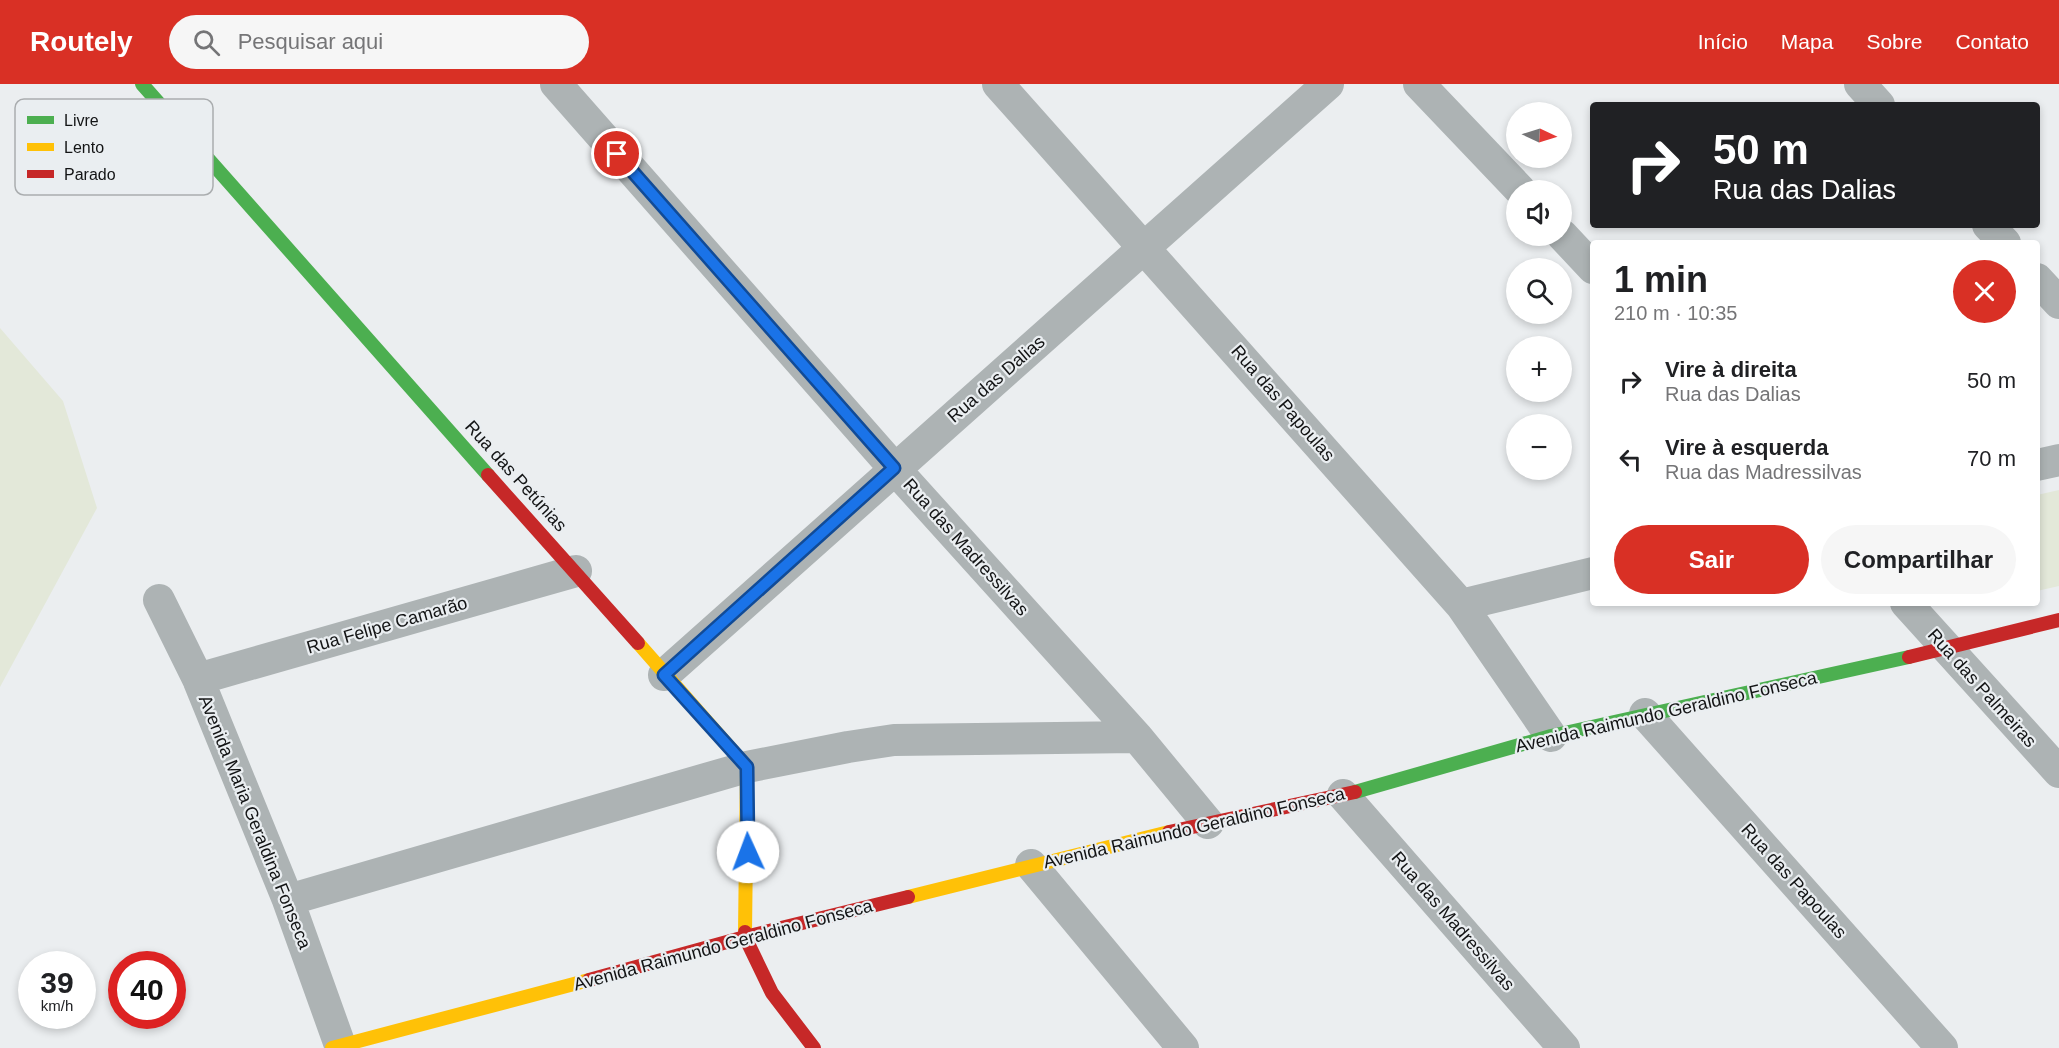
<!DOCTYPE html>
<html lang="pt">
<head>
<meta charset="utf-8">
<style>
  :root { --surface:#fff; --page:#f6f6f6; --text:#202124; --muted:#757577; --accent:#d93025 }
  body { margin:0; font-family:Arial,sans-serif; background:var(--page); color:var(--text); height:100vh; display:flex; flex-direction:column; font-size:22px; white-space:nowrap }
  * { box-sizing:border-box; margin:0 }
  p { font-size:20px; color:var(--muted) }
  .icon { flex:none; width:33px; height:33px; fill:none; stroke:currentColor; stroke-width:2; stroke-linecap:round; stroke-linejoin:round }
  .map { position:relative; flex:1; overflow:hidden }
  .drawer { position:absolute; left:1590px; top:156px; width:450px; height:366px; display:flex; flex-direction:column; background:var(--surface); border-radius:6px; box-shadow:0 3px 9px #0003 }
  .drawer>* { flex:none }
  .top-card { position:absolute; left:1590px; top:18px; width:450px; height:126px; border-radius:6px; box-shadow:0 3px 9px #0003; background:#202124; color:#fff; overflow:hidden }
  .needle { width:39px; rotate:94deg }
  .controls { position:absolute; left:1506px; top:18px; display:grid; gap:12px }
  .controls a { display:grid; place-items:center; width:66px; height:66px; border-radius:50%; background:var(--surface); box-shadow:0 3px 9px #0003; font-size:30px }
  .speed { position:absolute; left:18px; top:867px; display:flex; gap:12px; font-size:30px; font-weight:700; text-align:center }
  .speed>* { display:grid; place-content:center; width:78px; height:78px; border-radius:50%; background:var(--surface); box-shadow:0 3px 9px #0003; line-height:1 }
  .speed small { font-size:15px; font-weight:400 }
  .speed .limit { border:9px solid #d22; background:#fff; color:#111 }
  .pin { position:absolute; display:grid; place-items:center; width:51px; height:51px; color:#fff; margin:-26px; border:3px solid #fff; border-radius:50%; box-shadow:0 2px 6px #0007 }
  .me { position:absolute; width:66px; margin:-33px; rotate:358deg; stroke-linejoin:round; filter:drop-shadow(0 0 4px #0008) }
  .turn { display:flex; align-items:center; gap:21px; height:126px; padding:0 24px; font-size:27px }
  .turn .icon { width:78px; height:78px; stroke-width:2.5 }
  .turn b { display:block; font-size:42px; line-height:51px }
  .round { display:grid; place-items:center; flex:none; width:63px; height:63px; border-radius:32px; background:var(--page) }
  .head { display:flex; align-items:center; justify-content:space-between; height:102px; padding:0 24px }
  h1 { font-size:36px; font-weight:700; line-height:45px }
  .cta { display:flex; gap:12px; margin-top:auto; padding:12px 24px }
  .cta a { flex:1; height:69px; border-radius:36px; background:var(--accent); color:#fff; font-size:24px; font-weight:700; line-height:69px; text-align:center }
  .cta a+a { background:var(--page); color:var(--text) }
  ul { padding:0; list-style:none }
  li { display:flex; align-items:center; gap:18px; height:78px; padding:0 24px }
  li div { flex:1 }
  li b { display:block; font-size:22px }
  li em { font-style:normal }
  header { display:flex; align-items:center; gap:36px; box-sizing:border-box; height:84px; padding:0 30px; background:var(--accent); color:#fff }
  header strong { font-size:28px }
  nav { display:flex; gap:33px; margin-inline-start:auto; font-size:21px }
  .search { width:420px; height:54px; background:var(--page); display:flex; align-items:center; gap:15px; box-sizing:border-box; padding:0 21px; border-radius:33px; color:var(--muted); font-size:22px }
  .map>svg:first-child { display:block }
  .green { fill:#e3e8d9 }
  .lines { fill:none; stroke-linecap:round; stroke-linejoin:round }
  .street { stroke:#adb3b4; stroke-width:32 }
  .fast { stroke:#4caf50; stroke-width:14 }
  .slow { stroke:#ffc107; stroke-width:14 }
  .jam { stroke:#c62828; stroke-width:14 }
  .route-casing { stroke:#114b97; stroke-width:15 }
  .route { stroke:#1a73e8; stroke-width:10 }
  .labels { text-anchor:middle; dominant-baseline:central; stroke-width:4.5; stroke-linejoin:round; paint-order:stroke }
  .street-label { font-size:18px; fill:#131415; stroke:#eaeef1 }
  .key { fill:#eaeef1; stroke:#aaadaf; stroke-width:1.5 }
  .key-label { font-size:16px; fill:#131415 }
</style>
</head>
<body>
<header>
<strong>Routely</strong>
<div class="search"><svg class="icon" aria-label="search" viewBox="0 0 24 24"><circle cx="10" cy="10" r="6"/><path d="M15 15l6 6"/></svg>Pesquisar aqui</div>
<nav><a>Início</a><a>Mapa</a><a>Sobre</a><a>Contato</a></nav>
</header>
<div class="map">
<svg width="2059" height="964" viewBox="0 0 2059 964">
  <rect width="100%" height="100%" fill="#ebeef0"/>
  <path class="green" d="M 0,244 L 63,317 L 97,424 L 0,603 Z
    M 2059,406 L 2059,502 L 2037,507 L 2037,411 Z"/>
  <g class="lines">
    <path class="street" d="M 556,0 L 894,384 L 1137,653 L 1208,739
      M 998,0 L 1461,521 L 1551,652
      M 1419,0 L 1520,106
      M 1860,0 L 1879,21
      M 1988,141 L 2005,159
      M 1562,151 L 1593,184
      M 2037,195 L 2059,219
      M 2037,381 L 2059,376
      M 159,516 L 198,595 L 288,816 L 341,964
      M 1906,519 L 2059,688
      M 1461,521 L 1593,489
      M 664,591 L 1328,0
      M 198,595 L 576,487
      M 1645,630 L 1942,964
      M 1343,711 L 1564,964
      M 1031,781 L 1183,964
      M 288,816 L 747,683 L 848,663 L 894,656 L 1137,653"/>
    <path class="fast" d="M 142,0 L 488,391
      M 1355,708 L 1551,652 L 1909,573"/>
    <path class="slow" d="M 638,559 L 747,683 L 745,848
      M 908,813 L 1169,748
      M 332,964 L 589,896"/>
    <path class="jam" d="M 488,391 L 638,559
      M 1909,573 L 2059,536
      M 1169,748 L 1355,708
      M 745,848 L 745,853 L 772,909 L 814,964
      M 589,896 L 745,853 L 908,813"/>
  </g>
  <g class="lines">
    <g class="route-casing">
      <path id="route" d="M 617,70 L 894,384 L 664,591 L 747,683 L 748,768"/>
    </g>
    <use href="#route" class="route"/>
  </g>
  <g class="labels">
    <g class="street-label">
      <text transform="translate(996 295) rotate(-41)">Rua das Dalias</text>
      <text transform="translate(1283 319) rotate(49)">Rua das Papoulas</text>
      <text transform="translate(516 392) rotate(48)">Rua das Petúnias</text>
      <text transform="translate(966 463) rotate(48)">Rua das Madressilvas</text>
      <text transform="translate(387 541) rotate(-16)">Rua Felipe Camarão</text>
      <text transform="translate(1982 604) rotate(48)">Rua das Palmeiras</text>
      <text transform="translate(1666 628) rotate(-13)">Avenida Raimundo Geraldino Fonseca</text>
      <text transform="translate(255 738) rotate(68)">Avenida Maria Geraldina Fonseca</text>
      <text transform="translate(1194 744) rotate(-13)">Avenida Raimundo Geraldino Fonseca</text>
      <text transform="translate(1794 797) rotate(48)">Rua das Papoulas</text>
      <text transform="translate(1453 837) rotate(49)">Rua das Madressilvas</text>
      <text transform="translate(723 861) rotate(-15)">Avenida Raimundo Geraldino Fonseca</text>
    </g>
  </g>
  <rect x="15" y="15" width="198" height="96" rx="9" class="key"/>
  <rect x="27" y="32" width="27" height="8" fill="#4caf50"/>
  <rect x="27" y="59" width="27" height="8" fill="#ffc107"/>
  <rect x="27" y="86" width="27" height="8" fill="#c62828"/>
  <g class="key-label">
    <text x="64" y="42">Livre</text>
    <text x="64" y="69">Lento</text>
    <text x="64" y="96">Parado</text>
  </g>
</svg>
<div class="controls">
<a><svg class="needle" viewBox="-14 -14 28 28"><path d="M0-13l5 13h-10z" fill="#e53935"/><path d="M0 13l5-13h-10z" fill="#757577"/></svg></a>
<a><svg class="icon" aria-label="sound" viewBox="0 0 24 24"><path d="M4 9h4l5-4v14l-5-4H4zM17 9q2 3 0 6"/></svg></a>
<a><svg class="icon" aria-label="search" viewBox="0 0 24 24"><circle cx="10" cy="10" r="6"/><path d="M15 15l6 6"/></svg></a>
<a>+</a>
<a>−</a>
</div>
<div class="speed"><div>39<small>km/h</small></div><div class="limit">40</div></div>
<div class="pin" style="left:617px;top:70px;background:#d93025"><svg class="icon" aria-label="arrive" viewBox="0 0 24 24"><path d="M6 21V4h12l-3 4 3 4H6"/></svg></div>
<svg class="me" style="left:748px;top:768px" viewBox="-20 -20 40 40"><circle r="19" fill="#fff"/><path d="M0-13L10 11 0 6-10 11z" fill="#1a73e8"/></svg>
<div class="top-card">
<div class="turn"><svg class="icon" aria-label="right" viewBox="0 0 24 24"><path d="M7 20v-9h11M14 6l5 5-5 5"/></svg><div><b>50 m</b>Rua das Dalias</div></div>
</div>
<section class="drawer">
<div class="head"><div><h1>1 min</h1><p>210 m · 10:35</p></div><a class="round" style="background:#d93025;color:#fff"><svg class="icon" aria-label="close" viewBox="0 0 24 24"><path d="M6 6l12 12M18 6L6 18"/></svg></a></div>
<ul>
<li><svg class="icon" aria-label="right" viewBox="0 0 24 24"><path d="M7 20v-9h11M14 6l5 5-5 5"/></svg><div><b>Vire à direita</b><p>Rua das Dalias</p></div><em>50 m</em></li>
<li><svg class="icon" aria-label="left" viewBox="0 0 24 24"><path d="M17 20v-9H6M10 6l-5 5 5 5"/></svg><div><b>Vire à esquerda</b><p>Rua das Madressilvas</p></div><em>70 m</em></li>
</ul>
<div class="cta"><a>Sair</a><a>Compartilhar</a></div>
</section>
</div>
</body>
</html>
